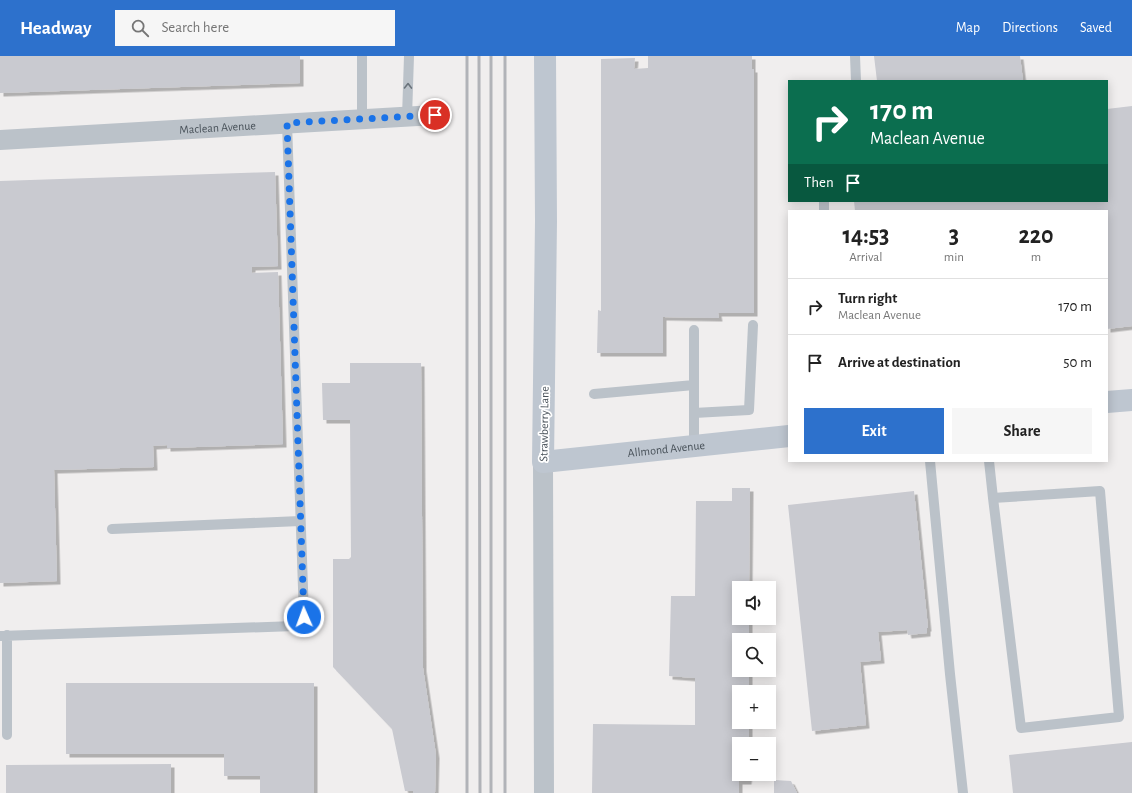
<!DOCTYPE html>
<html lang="en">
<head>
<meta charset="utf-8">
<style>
  :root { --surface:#fff; --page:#f6f6f6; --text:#222; --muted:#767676; --line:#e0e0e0; --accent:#2d71cc }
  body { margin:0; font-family:"Alegreya Sans",sans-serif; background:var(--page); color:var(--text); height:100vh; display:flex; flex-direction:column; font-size:15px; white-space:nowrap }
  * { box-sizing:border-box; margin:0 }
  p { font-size:13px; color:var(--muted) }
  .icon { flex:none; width:22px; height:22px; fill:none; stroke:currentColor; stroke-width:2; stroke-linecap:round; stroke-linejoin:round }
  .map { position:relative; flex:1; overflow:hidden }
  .panel { position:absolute; left:788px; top:154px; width:320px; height:252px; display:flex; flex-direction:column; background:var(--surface); border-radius:0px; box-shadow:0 2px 10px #0003 }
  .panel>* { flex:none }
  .guide { position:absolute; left:788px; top:24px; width:320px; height:122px; border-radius:0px; box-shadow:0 2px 10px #0003; background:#0b6e4f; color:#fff; overflow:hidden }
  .fabs { position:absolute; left:732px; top:525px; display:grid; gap:8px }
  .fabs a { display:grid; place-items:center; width:44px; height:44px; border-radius:0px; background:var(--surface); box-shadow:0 2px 10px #0003; font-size:20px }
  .pin { position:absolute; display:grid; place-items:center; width:34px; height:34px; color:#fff; margin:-17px; border:2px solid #fff; border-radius:50%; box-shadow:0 1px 4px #0007 }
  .me { position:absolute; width:44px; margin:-22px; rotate:358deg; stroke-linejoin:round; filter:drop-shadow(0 0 3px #0008) }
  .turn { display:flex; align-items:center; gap:14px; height:84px; padding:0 16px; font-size:18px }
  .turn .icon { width:52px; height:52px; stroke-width:2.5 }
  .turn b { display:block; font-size:28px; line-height:34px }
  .then { display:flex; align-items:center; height:38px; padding:0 16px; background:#0003; gap:8px; font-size:15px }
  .eta { display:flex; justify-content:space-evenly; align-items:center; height:68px; text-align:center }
  .eta b { font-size:24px; font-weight:700; line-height:28px }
  .primary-button { display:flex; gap:8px; margin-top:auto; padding:8px 16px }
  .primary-button a { flex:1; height:46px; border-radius:0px; background:var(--accent); color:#fff; font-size:16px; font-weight:700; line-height:46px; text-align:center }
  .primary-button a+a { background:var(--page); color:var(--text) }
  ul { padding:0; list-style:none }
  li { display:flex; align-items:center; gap:12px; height:56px; padding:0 16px; border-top:1px solid var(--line) }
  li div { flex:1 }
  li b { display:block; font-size:15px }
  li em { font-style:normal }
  header { display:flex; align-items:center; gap:24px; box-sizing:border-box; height:56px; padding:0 20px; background:var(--accent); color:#fff }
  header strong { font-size:19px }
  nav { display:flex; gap:22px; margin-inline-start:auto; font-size:14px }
  .search { width:280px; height:36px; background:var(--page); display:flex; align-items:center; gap:10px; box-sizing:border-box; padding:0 14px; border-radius:0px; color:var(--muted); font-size:15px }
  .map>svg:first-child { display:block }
  .building { fill:#c9cad0; filter:url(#shadow) }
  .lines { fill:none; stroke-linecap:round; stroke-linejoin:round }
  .lane { stroke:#bbc2c9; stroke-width:10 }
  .street { stroke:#bbc2c9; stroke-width:20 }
  .secondary { stroke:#bec6d0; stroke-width:22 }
  .rail { stroke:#b1b3b8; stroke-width:3 }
  .oneway { stroke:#6a737b }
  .route { stroke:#1a73e8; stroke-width:7; stroke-dasharray:0 12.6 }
  .labels { text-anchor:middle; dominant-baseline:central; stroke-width:3.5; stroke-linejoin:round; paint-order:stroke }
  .street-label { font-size:12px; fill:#485159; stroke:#fff }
</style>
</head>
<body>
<header>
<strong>Headway</strong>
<div class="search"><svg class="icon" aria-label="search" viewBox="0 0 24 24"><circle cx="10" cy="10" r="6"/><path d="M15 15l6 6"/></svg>Search here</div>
<nav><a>Map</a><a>Directions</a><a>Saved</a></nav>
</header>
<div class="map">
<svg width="1132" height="737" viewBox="0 0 1132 737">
  <defs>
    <filter id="shadow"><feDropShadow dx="3.5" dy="3.5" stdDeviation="0" flood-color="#0004"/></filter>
  </defs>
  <rect width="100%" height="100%" fill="#f0eeee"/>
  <path class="building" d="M 0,0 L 300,0 L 300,27 L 0,37 Z
    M 648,0 L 752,0 L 752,13 L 754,13 L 754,257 L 718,257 L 719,262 L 663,261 L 663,297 L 597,297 L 598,254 L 601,255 L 601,3 L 635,2 L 634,13 L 648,12 Z
    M 874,0 L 1020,0 L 1023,25 L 877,25 Z
    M 1132,50 L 1132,270 L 1107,273 L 1107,155 L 855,155 L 854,145 L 1107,145 L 1107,53 Z
    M 275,116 L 278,210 L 252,211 L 252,217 L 278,216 L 283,388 L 167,392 L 167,389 L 153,390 L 154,411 L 54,414 L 57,525 L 0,527 L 0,125 Z
    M 350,307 L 421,307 L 423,612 L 436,699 L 435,737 L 413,737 L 413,735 L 405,735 L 392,673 L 333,611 L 333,503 L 349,503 L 351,501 L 350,364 L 323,364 L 322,327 L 350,327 Z
    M 732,432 L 750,432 L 749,532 L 739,532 L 739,562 L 749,562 L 749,584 L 739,584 L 739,614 L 749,614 L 749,636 L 739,636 L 739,666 L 749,666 L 749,688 L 739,688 L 739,718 L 749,718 L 748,725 L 739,725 L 739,737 L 592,737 L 593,668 L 695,669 L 695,622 L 669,620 L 671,540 L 695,540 L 696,445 L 732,445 Z
    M 914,435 L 928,572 L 927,572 L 927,577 L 908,579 L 907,574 L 878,576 L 881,604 L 860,606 L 866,669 L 812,675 L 788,449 Z
    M 66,627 L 314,627 L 314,737 L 260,737 L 260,720 L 224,720 L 224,698 L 66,698 Z
    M 1132,686 L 1132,737 L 1013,737 L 1009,699 Z
    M 171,708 L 171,737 L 6,737 L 6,709 Z
    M 774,724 L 791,725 L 797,737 L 774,737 Z"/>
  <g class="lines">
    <path class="lane" d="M 855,0 L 856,25
      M 407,61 L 409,0
      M 362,63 L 362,0
      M 824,155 L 824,145
      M 694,274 L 694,390
      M 594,338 L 694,329
      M 694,357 L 749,354 L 753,269
      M 930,405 L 950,618 L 963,737
      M 989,405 L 993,442 L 1021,672 L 1119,661 L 1100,435 L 993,442
      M 112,473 L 300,465
      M 7,579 L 7,679
      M 0,580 L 295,570 L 304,561 L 287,67"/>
    <g class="street">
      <path id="s1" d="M 0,84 L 435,59"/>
      <path d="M 543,406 L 544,737"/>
    </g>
    <g class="secondary">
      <path id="s2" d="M 545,0 L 546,165 L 543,406 L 789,380"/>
      <path d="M 1107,346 L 1132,344"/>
    </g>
    <path class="rail" d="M 467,0 L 467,737
      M 479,0 L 480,737
      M 491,0 L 491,737
      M 505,0 L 505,737"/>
  </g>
  <defs><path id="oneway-chevron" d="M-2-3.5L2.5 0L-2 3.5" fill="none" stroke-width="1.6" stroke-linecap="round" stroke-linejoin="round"/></defs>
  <use class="oneway" href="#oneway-chevron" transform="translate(408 30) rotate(-89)"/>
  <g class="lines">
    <path class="route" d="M 304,561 L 287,67 L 435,59"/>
  </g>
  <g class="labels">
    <g class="street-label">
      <text stroke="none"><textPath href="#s1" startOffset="218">Maclean Avenue</textPath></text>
      <text transform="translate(544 368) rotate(-89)">Strawberry Lane</text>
      <text stroke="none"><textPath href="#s2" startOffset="530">Allmond Avenue</textPath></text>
    </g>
  </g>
</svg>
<div class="fabs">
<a><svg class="icon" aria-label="sound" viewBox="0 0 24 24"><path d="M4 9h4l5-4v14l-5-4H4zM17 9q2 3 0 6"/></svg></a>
<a><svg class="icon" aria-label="search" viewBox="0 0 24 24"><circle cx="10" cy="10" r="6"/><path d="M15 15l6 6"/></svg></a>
<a>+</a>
<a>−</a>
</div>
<div class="pin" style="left:435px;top:59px;background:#d93025"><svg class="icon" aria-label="arrive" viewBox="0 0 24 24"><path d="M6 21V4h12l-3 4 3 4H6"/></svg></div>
<svg class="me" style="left:304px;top:561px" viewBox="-20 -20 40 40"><circle r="17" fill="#1a73e8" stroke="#fff" stroke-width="3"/><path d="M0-11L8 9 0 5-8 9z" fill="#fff"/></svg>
<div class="guide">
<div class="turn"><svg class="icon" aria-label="right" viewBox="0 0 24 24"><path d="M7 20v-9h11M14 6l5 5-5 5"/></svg><div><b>170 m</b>Maclean Avenue</div></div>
<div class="then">Then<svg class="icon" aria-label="arrive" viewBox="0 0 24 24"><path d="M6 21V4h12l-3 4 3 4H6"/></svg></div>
</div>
<section class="panel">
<div class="eta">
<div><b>14:53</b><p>Arrival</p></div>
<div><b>3</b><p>min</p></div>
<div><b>220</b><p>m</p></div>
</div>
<ul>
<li><svg class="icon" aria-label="right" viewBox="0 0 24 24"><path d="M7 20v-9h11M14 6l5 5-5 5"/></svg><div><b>Turn right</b><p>Maclean Avenue</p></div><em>170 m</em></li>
<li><svg class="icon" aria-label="arrive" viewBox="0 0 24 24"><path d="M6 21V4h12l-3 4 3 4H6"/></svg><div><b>Arrive at destination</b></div><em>50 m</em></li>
</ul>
<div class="primary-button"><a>Exit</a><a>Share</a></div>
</section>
</div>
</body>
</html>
